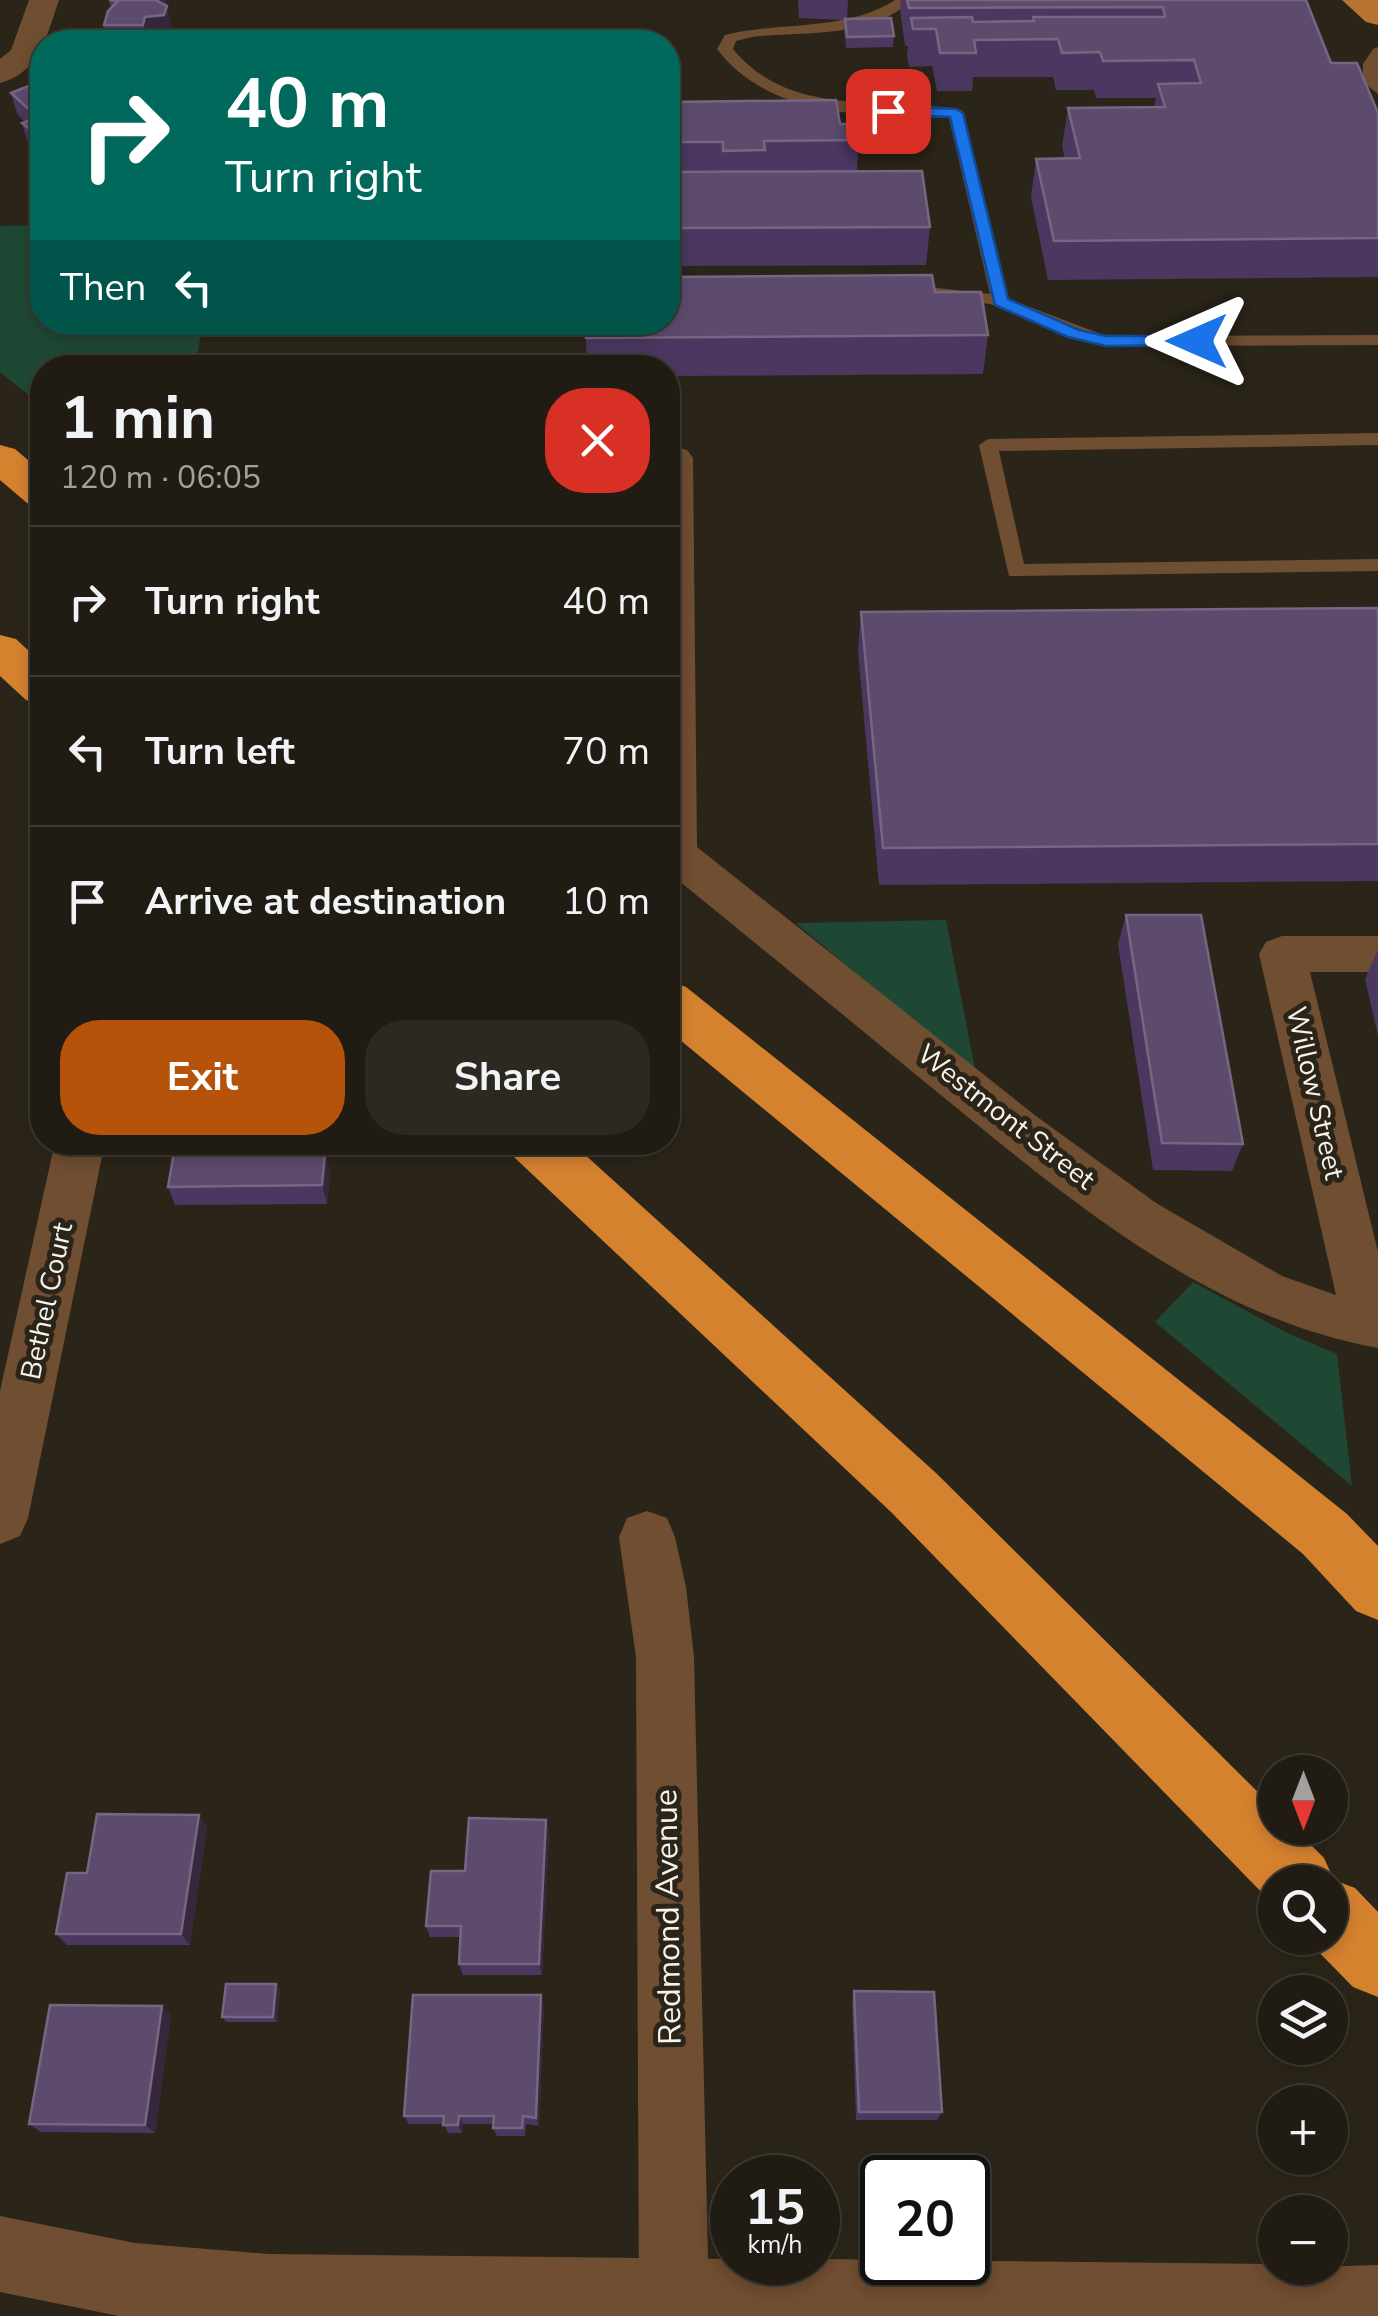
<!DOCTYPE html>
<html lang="en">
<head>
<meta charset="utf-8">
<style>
  :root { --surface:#201c13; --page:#2d2921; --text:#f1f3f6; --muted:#a2a1a0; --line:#3d3a33; --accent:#b45309 }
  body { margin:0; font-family:"Nunito Sans",sans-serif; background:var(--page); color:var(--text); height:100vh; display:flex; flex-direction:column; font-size:38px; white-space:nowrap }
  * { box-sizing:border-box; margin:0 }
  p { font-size:32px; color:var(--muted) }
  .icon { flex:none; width:55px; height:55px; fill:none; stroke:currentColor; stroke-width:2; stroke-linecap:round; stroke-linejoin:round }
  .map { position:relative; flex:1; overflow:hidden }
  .side { position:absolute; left:30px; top:355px; width:650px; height:800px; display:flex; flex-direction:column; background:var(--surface); border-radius:40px; box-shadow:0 5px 15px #0003,0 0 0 2px var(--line) }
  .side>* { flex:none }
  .banner { position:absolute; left:30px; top:30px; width:650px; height:305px; border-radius:40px; box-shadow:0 5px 15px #0003,0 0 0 2px var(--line); background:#00695c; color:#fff; overflow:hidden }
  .needle { width:65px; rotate:180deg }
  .fabs { position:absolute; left:1258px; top:1755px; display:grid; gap:20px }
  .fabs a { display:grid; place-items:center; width:90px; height:90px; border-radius:50%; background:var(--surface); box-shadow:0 5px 15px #0003,0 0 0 2px var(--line); font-size:50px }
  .speed { position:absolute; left:710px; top:2155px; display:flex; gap:20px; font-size:50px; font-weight:700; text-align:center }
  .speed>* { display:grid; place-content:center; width:130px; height:130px; border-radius:50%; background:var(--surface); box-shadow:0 5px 15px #0003,0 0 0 2px var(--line); line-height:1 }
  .speed small { font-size:25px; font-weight:400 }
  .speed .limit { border:5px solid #111; border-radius:15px; background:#fff; color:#111 }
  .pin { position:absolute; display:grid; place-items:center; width:85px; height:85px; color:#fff; margin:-42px; border-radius:20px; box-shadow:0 5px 15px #0006 }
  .me { position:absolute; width:110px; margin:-55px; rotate:270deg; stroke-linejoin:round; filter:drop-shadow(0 0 8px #0008) }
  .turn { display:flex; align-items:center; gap:35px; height:210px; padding:0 30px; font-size:45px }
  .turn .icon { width:130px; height:130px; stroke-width:2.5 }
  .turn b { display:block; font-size:70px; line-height:85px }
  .then { display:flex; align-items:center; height:95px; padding:0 30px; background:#0003; gap:20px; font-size:38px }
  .round { display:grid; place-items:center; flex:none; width:105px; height:105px; border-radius:40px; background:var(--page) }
  .headline { display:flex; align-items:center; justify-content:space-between; height:170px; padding:0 30px }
  h1 { font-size:60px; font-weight:700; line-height:75px }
  .button { display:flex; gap:20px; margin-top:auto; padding:20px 30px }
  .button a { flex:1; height:115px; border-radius:40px; background:var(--accent); color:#fff; font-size:40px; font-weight:700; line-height:115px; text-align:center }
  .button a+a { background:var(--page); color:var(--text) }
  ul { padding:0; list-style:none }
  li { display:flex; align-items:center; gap:30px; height:150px; padding:0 30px; border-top:2px solid var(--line) }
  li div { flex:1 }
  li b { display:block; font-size:38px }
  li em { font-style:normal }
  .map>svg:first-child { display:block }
  .green { fill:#1f4834 }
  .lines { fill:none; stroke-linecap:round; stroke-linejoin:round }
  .service { fill:#6f4e31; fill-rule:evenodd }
  .minor { fill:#6f4e31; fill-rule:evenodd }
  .tertiary { fill:#6f4e31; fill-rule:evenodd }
  .primary { fill:#b87332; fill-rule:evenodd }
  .motorway { fill:#d5822f; fill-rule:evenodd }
  .wall { fill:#4b3760 }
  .shaded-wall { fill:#36273d }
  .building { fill:#5d4b6e; stroke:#766682; stroke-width:2.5 }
  .route { fill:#1a73e8; stroke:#114b97; stroke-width:2.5 }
  .labels { text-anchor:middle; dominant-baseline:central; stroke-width:10; stroke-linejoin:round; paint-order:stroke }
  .street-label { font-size:28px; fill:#f7f3eb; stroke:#2b2519 }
  .near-street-label { font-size:32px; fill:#f7f3eb; stroke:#2b2519 }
</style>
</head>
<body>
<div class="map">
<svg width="1378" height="2316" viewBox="0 0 1378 2316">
  <rect width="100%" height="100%" fill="#2b2519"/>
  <path class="green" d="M 42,225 L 42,322 L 203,323 L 195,367 L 42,368 L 42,406 L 0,372 L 0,226 Z
    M 946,920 L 976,1074 L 796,923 Z
    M 1193,1282 L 1287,1333 L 1337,1354 L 1352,1486 L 1155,1322 Z"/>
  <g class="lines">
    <path class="service" d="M 895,0 L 912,0 C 871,39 804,31 752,37 L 736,41 L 733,49 C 792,120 882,95 962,110 L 1009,299 L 1106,336 L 1378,335 L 1378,345 L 1105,346 L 990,304 L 896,293 L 896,285 L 902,284 L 990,294 L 949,118 C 869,116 770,119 717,49 L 725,35 C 781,21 845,32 895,0 Z
      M 1378,47 L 1378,94 L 1363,82 L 1363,64 L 1373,49 Z
      M 1378,433 L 1378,445 L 999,451 L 1024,564 L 1378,559 L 1378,571 L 1009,576 L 979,445 L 988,439 Z"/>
    <path class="minor" d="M 29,0 L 59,0 C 47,34 40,73 0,83 L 0,59 L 11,50 Z
      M 674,446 L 687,450 L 693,458 L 697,847 L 1036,1116 L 1156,1203 L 1282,1276 L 1336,1295 L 1259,954 L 1266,942 L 1282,936 L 1378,936 L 1378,972 L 1310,972 L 1378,1252 L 1378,1348 C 1201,1316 1062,1193 926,1083 C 840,1012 754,942 668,872 L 668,448 Z
      M 55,1142 L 105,1142 L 28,1518 L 20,1536 L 0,1544 L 0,1391 Z
      M 647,1511 L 667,1518 L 675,1537 L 686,1587 L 694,1657 L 709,2299 L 702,2316 L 646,2316 L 639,2299 L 636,1657 L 619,1537 L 627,1518 Z"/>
    <path class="tertiary" d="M 0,2216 L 135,2243 L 269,2254 L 732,2259 L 732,2262 L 818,2262 L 818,2259 L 1275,2264 L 1275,2268 L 1378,2265 L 1378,2316 L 119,2316 L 0,2292 Z"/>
    <path class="primary" d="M 1342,0 L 1378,0 L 1378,25 L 1366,22 Z"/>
    <path class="motorway" d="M 0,445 L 15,449 L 42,472 L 42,507 L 27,503 L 0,480 Z
      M 0,635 L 16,639 L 42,663 L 42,705 L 26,700 L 0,676 Z
      M 668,981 L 686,987 L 1347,1514 L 1378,1546 L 1378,1620 L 1356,1611 L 1303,1554 L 668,1030 Z
      M 507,1142 L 571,1142 L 936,1473 L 1275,1809 L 1275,1828 L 1294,1828 L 1324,1858 L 1334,1880 L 1355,1888 L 1378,1912 L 1378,1997 L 1353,1987 L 1305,1938 L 1330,1938 L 1330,1882 L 1275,1882 L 1275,1906 L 892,1513 L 515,1158 Z"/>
  </g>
  <path class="wall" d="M 109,0 L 165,0 L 171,27 L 168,36 L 150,38 L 149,40 L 158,41 L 158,42 L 105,42 L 107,40 L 104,25 L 111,9 Z
    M 798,0 L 848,0 L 847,19 L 894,36 L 893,47 L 846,48 L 844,30 L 845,20 L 799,18 Z
    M 901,0 L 1306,0 L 1331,63 L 1378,113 L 1378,277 L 1048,280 L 1031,197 L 1036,159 L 1065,159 L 1062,146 L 1068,108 L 1154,107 L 1156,98 L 1096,98 L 1094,90 L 1056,90 L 1053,77 L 973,77 L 972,91 L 937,91 L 932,66 L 909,67 L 907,55 L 908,46 L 905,46 L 900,10 Z
    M 42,90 L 42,156 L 28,144 L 22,123 L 25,122 L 17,114 L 11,93 Z
    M 668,102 L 840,124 L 859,140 L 857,171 L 764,172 L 930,227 L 926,265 L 668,266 Z
    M 935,292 L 988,335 L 983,374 L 668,376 L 668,368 L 587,368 L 586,338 Z
    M 1378,608 L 1378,881 L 879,885 L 858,651 L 861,612 Z
    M 1126,915 L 1243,1144 L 1232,1171 L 1153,1170 L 1118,944 Z
    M 1378,950 L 1378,1036 L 1365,979 Z
    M 187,1142 L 308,1142 L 307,1154 L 330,1173 L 327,1204 L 175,1205 L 168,1187 Z
    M 199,1815 L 207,1827 L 190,1945 L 67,1945 L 56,1934 L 87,1873 Z
    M 546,1820 L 549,1832 L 542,1975 L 463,1975 L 459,1964 L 461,1937 L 430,1937 L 426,1926 L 465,1871 Z
    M 276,1984 L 280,1989 L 277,2022 L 226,2022 L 222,2017 Z
    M 854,1991 L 942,2112 L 937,2120 L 856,2120 L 852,2001 Z
    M 544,2005 L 539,2126 L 526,2124 L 525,2136 L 497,2136 L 493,2128 L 493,2124 L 463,2124 L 462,2133 L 448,2133 L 444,2124 L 409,2124 L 404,2116 Z
    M 171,2015 L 155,2133 L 41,2132 L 29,2124 Z"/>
  <path class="shaded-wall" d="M 158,0 L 165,0 L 171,27 L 168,36 L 150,38 L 149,42 L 147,42 L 143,25 L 145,17 Z
    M 301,1142 L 308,1142 L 305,1173 L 300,1154 Z
    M 325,1154 L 330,1173 L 327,1204 L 322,1185 Z
    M 199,1815 L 207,1827 L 190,1945 L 181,1934 Z
    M 546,1820 L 549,1832 L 542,1975 L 539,1964 Z
    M 276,1984 L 280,1989 L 277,2022 L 273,2017 Z
    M 541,1995 L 544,2005 L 539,2126 L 536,2118 Z
    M 162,2006 L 171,2015 L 155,2133 L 145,2125 Z
    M 459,2116 L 463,2124 L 462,2133 L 458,2125 Z"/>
  <path class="building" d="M 109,0 L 158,0 L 157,1 L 167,6 L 164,15 L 145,17 L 143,25 L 104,25 L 108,11 L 118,1 Z
    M 907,0 L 1306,0 L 1331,63 L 1357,63 L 1378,113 L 1378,238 L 1054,241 L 1036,159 L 1080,158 L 1068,108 L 1165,107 L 1158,84 L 1201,83 L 1194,60 L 1103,61 L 1100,52 L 1062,53 L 1058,39 L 974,40 L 976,53 L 940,53 L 936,29 L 913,29 L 911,18 L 972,17 L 973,22 L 1034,21 L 1033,17 L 1165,17 L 1163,7 L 909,8 Z
    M 891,18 L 894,36 L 847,37 L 845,19 Z
    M 113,34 L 158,41 L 156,42 L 105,42 Z
    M 31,85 L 39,91 L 42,90 L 42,139 L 22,123 L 37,117 L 11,93 Z
    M 836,100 L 840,124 L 857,124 L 859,140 L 764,141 L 765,150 L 723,151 L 723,142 L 668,142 L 668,102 Z
    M 922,171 L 930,227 L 668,228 L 668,172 Z
    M 932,275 L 935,292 L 981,292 L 988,335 L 586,338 L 586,322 L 668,322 L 668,277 Z
    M 1378,608 L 1378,844 L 883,848 L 861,612 Z
    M 1126,915 L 1201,915 L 1243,1144 L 1162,1143 Z
    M 187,1142 L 301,1142 L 300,1154 L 325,1154 L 322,1185 L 168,1187 L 175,1146 L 186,1146 Z
    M 97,1814 L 199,1815 L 181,1934 L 56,1934 L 67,1873 L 87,1873 Z
    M 469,1818 L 546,1820 L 539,1964 L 459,1964 L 461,1926 L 426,1926 L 431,1871 L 465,1871 Z
    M 226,1984 L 276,1984 L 273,2017 L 222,2017 Z
    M 854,1991 L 934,1992 L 942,2112 L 859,2112 Z
    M 413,1995 L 541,1995 L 536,2118 L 523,2116 L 522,2128 L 493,2128 L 494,2116 L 459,2116 L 458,2125 L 443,2125 L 444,2116 L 404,2116 Z
    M 50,2005 L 162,2006 L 145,2125 L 29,2124 Z"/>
  <path class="route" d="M 888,106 L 956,109 L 963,113 L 1008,299 L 1079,330 L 1106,336 L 1197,336 L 1205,341 L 1202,345 L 1106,346 L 1068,337 L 995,305 L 950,117 L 883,114 L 881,111 Z"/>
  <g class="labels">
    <g class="street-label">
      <text transform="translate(1315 1093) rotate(77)">Willow Street</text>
      <text transform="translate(1006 1117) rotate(38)">Westmont Street</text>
      <text transform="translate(47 1301) rotate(-78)">Bethel Court</text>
    </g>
    <g class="near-street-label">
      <text transform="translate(668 1917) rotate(-91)">Redmond Avenue</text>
    </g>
  </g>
</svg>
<div class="fabs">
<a><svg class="needle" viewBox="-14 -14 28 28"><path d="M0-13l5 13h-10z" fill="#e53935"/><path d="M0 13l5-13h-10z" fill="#a2a1a0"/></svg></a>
<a><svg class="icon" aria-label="search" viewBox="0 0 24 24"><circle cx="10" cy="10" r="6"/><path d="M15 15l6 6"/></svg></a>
<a><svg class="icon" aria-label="layers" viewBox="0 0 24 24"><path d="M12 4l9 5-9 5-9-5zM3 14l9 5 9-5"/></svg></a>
<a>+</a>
<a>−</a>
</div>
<div class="speed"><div>15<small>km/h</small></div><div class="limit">20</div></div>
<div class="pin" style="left:888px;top:111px;background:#d93025"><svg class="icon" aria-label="arrive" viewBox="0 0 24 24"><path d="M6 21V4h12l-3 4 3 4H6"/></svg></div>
<svg class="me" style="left:1197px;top:341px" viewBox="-20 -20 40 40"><path d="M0-17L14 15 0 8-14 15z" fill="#1a73e8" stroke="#fff" stroke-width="4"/></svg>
<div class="banner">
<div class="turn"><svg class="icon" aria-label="right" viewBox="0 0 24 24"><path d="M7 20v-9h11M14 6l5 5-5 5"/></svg><div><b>40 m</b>Turn right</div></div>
<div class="then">Then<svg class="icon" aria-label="left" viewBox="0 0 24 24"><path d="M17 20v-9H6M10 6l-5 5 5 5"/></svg></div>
</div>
<section class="side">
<div class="headline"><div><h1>1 min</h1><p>120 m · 06:05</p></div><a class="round" style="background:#d93025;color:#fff"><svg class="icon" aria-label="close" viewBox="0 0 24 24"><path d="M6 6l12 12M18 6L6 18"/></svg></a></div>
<ul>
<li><svg class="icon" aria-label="right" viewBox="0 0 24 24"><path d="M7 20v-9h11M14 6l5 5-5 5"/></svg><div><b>Turn right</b></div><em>40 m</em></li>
<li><svg class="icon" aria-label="left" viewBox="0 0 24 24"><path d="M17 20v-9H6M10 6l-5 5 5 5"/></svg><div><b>Turn left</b></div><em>70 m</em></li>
<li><svg class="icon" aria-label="arrive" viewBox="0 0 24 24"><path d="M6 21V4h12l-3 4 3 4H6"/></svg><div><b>Arrive at destination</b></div><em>10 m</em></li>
</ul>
<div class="button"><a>Exit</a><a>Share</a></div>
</section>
</div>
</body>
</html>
